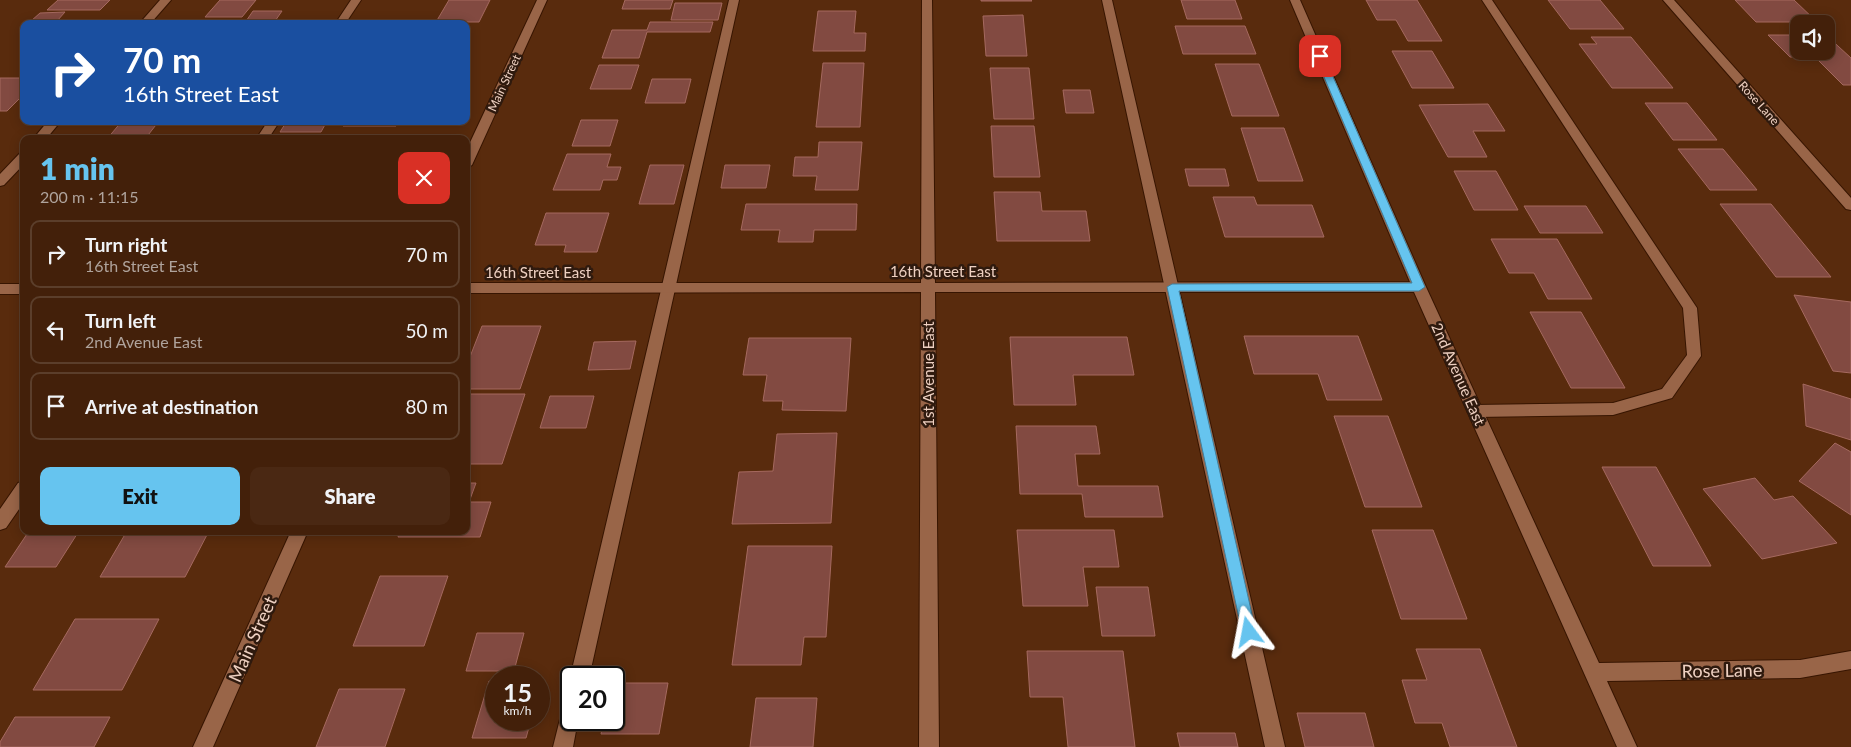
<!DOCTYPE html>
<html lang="en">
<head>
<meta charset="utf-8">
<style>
  :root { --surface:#43200a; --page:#4a2813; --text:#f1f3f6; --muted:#afa39c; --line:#5b3e2b; --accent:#66c4ef }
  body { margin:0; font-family:Lato,sans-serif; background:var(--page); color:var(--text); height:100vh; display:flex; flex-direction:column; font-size:19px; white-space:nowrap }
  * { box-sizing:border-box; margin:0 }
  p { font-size:16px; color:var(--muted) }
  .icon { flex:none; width:28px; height:28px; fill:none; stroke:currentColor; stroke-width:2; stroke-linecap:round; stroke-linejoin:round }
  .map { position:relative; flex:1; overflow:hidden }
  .panel { position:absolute; left:20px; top:135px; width:450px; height:400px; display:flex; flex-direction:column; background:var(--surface); border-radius:10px; box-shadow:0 2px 12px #0003,0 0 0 1px var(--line) }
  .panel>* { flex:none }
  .banner { position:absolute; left:20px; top:20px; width:450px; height:105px; border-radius:10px; box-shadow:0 2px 12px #0003,0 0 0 1px var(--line); background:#1a4fa0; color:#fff; overflow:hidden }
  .controls { position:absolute; left:1790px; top:15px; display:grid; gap:10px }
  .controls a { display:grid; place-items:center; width:45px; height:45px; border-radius:10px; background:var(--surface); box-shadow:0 2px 12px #0003,0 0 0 1px var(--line); font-size:25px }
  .speed { position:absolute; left:485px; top:666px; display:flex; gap:10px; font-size:25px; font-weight:700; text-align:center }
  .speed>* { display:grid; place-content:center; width:65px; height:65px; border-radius:50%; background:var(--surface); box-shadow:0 2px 12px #0003,0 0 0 1px var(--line); line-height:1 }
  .speed small { font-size:12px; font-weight:400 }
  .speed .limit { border:2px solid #111; border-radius:8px; background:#fff; color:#111 }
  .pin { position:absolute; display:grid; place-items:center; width:42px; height:42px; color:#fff; margin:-21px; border-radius:10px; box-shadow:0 2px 8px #0006 }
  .me { position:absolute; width:55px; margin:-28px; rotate:347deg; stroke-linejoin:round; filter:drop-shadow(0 0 4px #0008) }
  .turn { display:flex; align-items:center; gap:18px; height:105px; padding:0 20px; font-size:22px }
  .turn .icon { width:65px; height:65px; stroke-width:2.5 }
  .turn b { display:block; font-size:35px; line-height:42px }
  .round { display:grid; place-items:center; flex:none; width:52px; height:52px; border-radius:10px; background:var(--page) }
  .summary { display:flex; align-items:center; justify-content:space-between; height:85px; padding:0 20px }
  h1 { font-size:30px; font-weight:800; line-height:38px; color:var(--accent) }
  .action { display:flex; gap:10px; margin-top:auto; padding:10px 20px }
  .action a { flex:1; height:58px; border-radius:10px; background:var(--accent); color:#111; font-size:20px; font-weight:800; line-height:58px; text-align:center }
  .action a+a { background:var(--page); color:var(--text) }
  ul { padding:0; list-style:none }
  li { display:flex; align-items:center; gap:15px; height:68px; margin:0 10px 8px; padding:0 10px; border:2px solid var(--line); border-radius:10px }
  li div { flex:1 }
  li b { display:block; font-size:19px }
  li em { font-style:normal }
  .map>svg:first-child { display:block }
  .building { fill:#824a41; stroke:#a5695f }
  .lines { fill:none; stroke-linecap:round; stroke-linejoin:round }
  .service-casing { stroke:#371501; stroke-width:2 }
  .minor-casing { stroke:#371501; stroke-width:2 }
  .service { fill:#996548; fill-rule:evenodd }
  .minor { fill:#996548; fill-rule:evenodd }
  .route { fill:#66c4ef; stroke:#427f9b }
  .labels { text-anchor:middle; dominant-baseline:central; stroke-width:5; stroke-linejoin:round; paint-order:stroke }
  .far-street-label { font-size:12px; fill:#eed0c1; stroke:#2f1a0e }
  .street-label { font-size:15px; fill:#eed0c1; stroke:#2f1a0e }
  .near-street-label { font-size:18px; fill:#eed0c1; stroke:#2f1a0e }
</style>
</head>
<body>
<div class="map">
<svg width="1851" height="747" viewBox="0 0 1851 747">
  <rect width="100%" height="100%" fill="#592b0d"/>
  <path class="building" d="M 58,0 L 110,0 L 100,10 L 47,10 Z
    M 220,0 L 256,0 L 242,17 L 205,17 Z
    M 449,0 L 490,0 L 479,22 L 436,22 Z
    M 625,0 L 673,0 L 670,9 L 622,9 Z
    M 981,0 L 1031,0 L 1032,1 L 981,1 Z
    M 1181,0 L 1235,0 L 1242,19 L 1187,19 Z
    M 1366,0 L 1417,0 L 1442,41 L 1408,41 L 1396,20 L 1377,20 Z
    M 1548,0 L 1600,0 L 1624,29 L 1570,29 Z
    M 1735,0 L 1794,0 L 1817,22 L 1756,22 Z
    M 675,3 L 722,3 L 718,20 L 671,20 Z
    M 253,11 L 282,11 L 273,24 L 244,24 Z
    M 818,11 L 856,11 L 854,33 L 866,33 L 865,51 L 813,51 Z
    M 65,12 L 57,21 L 31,21 L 40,13 Z
    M 1023,15 L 1027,56 L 986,56 L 983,16 Z
    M 650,22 L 713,22 L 710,32 L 647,32 L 639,58 L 602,58 L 612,30 L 647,30 Z
    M 1175,26 L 1245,26 L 1256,54 L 1183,54 Z
    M 1768,35 L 1799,35 L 1799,51 L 1826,51 L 1826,35 L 1851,58 L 1851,85 L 1843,85 L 1815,57 L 1790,57 Z
    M 1591,37 L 1631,37 L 1673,88 L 1612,88 L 1579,44 L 1597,44 Z
    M 1392,51 L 1432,51 L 1454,88 L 1412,88 Z
    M 823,63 L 864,63 L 860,127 L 816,127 Z
    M 1215,64 L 1259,64 L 1279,116 L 1232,116 Z
    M 599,65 L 639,65 L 631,89 L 590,89 Z
    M 990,68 L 1029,68 L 1034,119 L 994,119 Z
    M 0,78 L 24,78 L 24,94 L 7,111 L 0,111 Z
    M 652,79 L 691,79 L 685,103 L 645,103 Z
    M 1063,90 L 1090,90 L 1094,113 L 1066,113 Z
    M 1645,103 L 1687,103 L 1717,140 L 1673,140 Z
    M 1488,104 L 1505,131 L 1473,131 L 1487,157 L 1448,157 L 1419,105 Z
    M 581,120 L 618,120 L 610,146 L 572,146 Z
    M 122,121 L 159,121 L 145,139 L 107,139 Z
    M 287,121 L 327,121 L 321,132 L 280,132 Z
    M 345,121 L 399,121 L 396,126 L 343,126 Z
    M 991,126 L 1034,126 L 1040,177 L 994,177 Z
    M 1241,128 L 1284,128 L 1303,181 L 1258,181 Z
    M 293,135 L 356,135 L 353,139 L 290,139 Z
    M 819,142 L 862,142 L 858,190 L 815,190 L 817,176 L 793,176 L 795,157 L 818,157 Z
    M 1678,149 L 1723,149 L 1757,190 L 1710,190 Z
    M 567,154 L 611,154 L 607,167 L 621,167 L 617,180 L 603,180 L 600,190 L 553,190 Z
    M 650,165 L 684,165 L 674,204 L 639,204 Z
    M 725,165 L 770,165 L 766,188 L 721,188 Z
    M 1185,169 L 1225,169 L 1229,186 L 1189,186 Z
    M 1454,171 L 1496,171 L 1518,210 L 1474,210 Z
    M 994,192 L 1040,192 L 1042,211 L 1086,211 L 1090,241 L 997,241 Z
    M 1213,197 L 1254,197 L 1257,205 L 1312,205 L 1324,237 L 1225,237 Z
    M 746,204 L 857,204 L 856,230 L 814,230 L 813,242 L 778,242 L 780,230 L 741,230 Z
    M 1720,204 L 1771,204 L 1831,277 L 1776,277 Z
    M 1524,206 L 1586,206 L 1603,233 L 1540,233 Z
    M 546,213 L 609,213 L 597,252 L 564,252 L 566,245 L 535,245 Z
    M 1491,239 L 1557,239 L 1592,299 L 1548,299 L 1534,273 L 1509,273 Z
    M 1794,295 L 1851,302 L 1851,373 L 1833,371 Z
    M 1530,312 L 1581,312 L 1625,388 L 1571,388 Z
    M 482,326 L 541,326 L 520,389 L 466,389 L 466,367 Z
    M 1244,336 L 1358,336 L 1382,400 L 1327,400 L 1318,374 L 1254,374 Z
    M 1010,337 L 1127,337 L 1134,375 L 1073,375 L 1076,405 L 1014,405 Z
    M 749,338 L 851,338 L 846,411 L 782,410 L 783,401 L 763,401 L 767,375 L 743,375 Z
    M 636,341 L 630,369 L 588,370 L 594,342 Z
    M 1803,384 L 1851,399 L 1851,440 L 1806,426 Z
    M 466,394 L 525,394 L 502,464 L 466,464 Z
    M 550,396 L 594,396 L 586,428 L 540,428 Z
    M 1334,416 L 1388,416 L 1422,507 L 1365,507 Z
    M 1016,426 L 1096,426 L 1100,454 L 1075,454 L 1078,486 L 1158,486 L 1163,517 L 1085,517 L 1082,494 L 1020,494 Z
    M 837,433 L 831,523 L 732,524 L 739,472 L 773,471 L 777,434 Z
    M 1835,443 L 1851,452 L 1851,515 L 1799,481 Z
    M 1602,467 L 1656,467 L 1711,566 L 1653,566 Z
    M 1755,478 L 1774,500 L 1793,496 L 1837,543 L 1762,559 L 1703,489 Z
    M 466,483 L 476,483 L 469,502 L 491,502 L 480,537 L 398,537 L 400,531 L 466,531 Z
    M 1017,530 L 1114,530 L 1119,567 L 1083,567 L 1088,606 L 1023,606 Z
    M 1372,530 L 1433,530 L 1467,619 L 1401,619 Z
    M 29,531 L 79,531 L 56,567 L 5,567 Z
    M 127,531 L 209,531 L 185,577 L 100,577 Z
    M 748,546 L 832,546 L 826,637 L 804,637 L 801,665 L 732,665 Z
    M 380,576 L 448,576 L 424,646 L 353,646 Z
    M 1096,587 L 1148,587 L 1155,636 L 1102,636 Z
    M 75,619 L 159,619 L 122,690 L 33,690 Z
    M 477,633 L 524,633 L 514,671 L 466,671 Z
    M 1416,649 L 1480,649 L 1517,747 L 1450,747 L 1442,723 L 1415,723 L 1402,680 L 1427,680 Z
    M 1027,651 L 1123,651 L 1135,747 L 1068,747 L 1063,697 L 1030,697 Z
    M 489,681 L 496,681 L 496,720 L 531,720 L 526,738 L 472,738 Z
    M 614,683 L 668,683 L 659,734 L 601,734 L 604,720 L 614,720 Z
    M 339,689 L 405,689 L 385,747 L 316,747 Z
    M 756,698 L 817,698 L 813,747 L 750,747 Z
    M 1297,713 L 1365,713 L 1374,747 L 1305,747 Z
    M 15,717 L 110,717 L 94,747 L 0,747 L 0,742 Z
    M 1177,733 L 1235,733 L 1238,747 L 1180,747 Z"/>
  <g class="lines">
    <g class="service-casing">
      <path id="service" d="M 729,0 L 739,0 L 589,678 L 571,678 L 571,682 L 570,678 Z
        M 1102,0 L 1112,0 L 1285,747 L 1265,747 Z
        M 1482,0 L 1492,0 L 1697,308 L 1701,356 L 1672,398 L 1613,415 L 1475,417 L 1470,415 L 1467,411 L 1470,407 L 1475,405 L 1613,403 L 1662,389 L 1687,355 L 1683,308 Z
        M 24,481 L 24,502 L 6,528 L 0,530 L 0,509 L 18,483 Z
        M 571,701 L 571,720 L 578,720 L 573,747 L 553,747 L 564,703 Z"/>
    </g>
    <g class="minor-casing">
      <path id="minor" d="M 160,0 L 171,0 L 150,24 L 139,24 Z
        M 351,0 L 361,0 L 345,24 L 335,24 Z
        M 537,0 L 547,0 L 472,165 L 466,169 L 466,151 Z
        M 922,0 L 932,0 L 935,283 L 1410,282 L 1290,0 L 1300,0 L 1426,287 L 1599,663 L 1800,660 L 1851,651 L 1851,669 L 1800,678 L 1607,681 L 1637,747 L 1617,747 L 1414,292 L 935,292 L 939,747 L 919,747 L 921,292 L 466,293 L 466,283 L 921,283 Z
        M 1663,0 L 1674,0 L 1851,198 L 1851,210 L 1846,209 Z
        M 48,121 L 61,121 L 46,139 L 33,139 Z
        M 268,121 L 280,121 L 268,139 L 256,139 Z
        M 24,152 L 24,164 L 4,185 L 0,186 L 0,174 L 20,153 Z
        M 0,284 L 24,284 L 24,294 L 0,294 Z
        M 291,531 L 308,531 L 213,747 L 193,747 Z"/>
    </g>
    <use href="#service" class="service"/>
    <use href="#minor" class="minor"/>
  </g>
  <path class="route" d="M 1317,54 L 1324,56 L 1425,287 L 1419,291 L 1179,291 L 1256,632 L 1254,637 L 1249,639 L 1244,637 L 1242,632 L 1167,287 L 1172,284 L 1412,283 L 1315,56 Z"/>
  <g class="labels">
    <g class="far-street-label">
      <text transform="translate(504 83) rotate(-65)">Main Street</text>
      <text transform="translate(1759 103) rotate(48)">Rose Lane</text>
    </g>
    <g class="street-label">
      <text x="943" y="271">16th Street East</text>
      <text x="538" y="272">16th Street East</text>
      <text transform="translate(928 374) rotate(-90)">1st Avenue East</text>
      <text transform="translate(1459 374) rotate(66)">2nd Avenue East</text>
    </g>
    <g class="near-street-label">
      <text transform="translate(252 639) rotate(-66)">Main Street</text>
      <text transform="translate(1722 670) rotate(-1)">Rose Lane</text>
    </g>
  </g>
</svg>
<div class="controls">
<a><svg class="icon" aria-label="sound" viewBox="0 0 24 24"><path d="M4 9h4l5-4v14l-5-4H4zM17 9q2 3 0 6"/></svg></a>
</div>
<div class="speed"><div>15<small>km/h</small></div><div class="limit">20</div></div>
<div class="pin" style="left:1320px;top:56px;background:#d93025"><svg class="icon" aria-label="arrive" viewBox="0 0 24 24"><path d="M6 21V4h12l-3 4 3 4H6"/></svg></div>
<svg class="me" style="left:1249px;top:632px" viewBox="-20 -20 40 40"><path d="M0-17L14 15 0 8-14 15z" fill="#66c4ef" stroke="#fff" stroke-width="4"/></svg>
<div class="banner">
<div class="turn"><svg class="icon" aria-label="right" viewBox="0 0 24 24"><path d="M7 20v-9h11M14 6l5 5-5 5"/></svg><div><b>70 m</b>16th Street East</div></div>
</div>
<section class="panel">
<div class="summary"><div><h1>1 min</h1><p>200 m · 11:15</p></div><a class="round" style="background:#d93025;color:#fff"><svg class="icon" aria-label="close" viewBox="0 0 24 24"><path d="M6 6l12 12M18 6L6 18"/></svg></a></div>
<ul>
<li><svg class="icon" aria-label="right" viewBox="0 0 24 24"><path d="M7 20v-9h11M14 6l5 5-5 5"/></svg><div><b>Turn right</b><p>16th Street East</p></div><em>70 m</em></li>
<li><svg class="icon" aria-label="left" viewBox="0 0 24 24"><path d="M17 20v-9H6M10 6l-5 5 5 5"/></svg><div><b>Turn left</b><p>2nd Avenue East</p></div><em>50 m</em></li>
<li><svg class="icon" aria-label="arrive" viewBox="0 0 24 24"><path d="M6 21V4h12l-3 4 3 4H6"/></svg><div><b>Arrive at destination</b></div><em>80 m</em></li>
</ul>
<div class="action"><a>Exit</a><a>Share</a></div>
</section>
</div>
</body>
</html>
